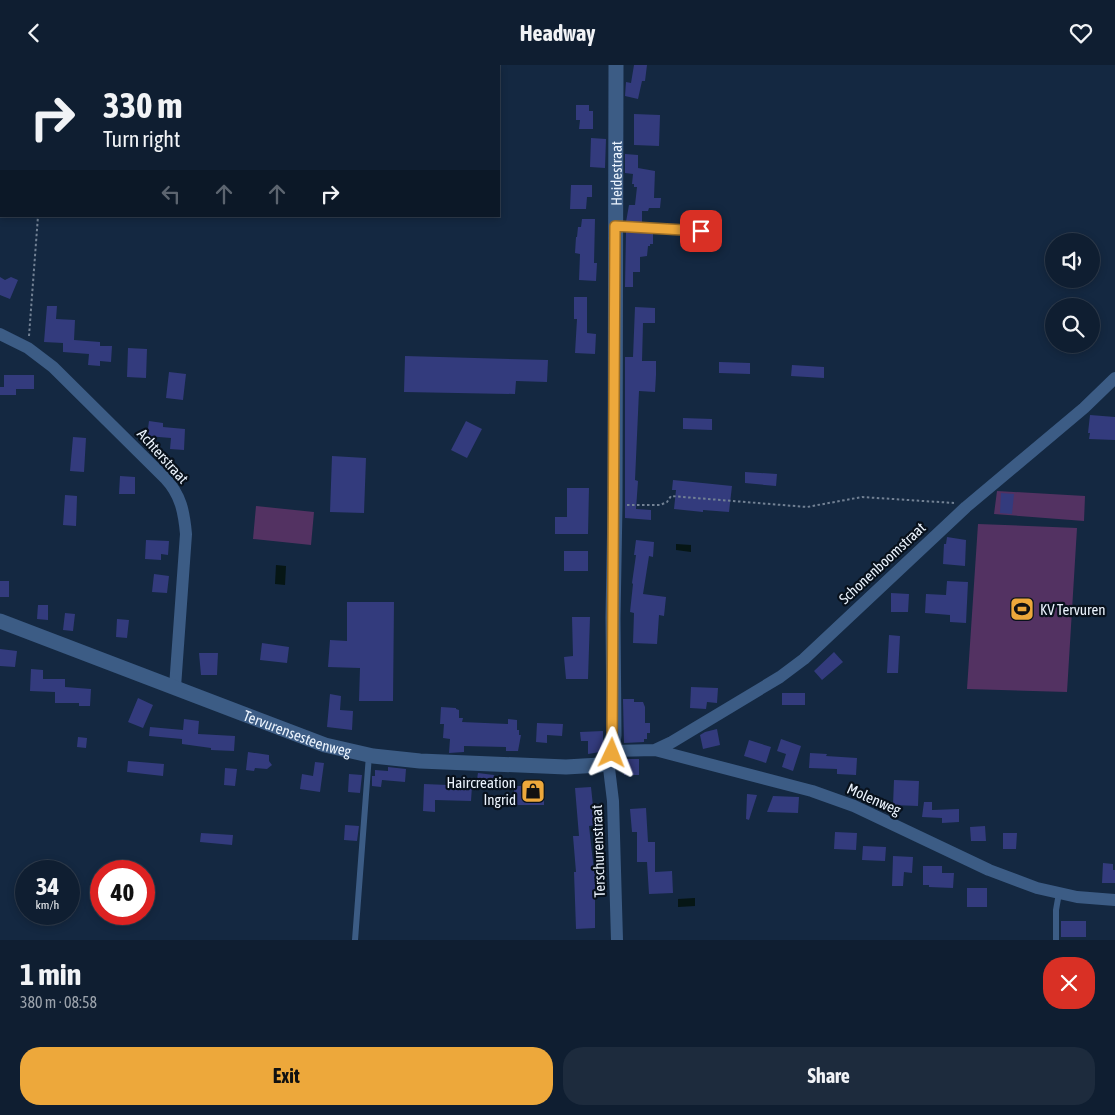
<!DOCTYPE html>
<html lang="en">
<head>
<meta charset="utf-8">
<style>
  :root { --surface:#0f1e31; --page:#1d2b3d; --text:#f1f3f6; --muted:#9ba2ab; --line:#2f3c4d; --accent:#eda83b }
  body { margin:0; font-family:"Asap Condensed",sans-serif; background:var(--page); color:var(--text); height:100vh; display:flex; flex-direction:column; font-size:19px; white-space:nowrap }
  * { box-sizing:border-box; margin:0 }
  p { font-size:16px; color:var(--muted) }
  .icon { flex:none; width:28px; height:28px; fill:none; stroke:currentColor; stroke-width:2; stroke-linecap:round; stroke-linejoin:round }
  .map { position:relative; height:875px; overflow:hidden }
  .panel { display:flex; flex-direction:column; background:var(--surface); flex:1 }
  .panel>* { flex:none }
  .guide { position:absolute; left:0px; top:0px; width:500px; height:152px; box-shadow:0 2px 8px #0003,0 0 0 1px var(--line); background:#0f1e31; color:var(--text); overflow:hidden }
  .tools { position:absolute; left:1045px; top:168px; display:grid; gap:10px }
  .tools a { display:grid; place-items:center; width:55px; height:55px; border-radius:50%; background:var(--surface); box-shadow:0 2px 8px #0003,0 0 0 1px var(--line); font-size:25px }
  .speed { position:absolute; left:15px; top:795px; display:flex; gap:10px; font-size:25px; font-weight:700; text-align:center }
  .speed>* { display:grid; place-content:center; width:65px; height:65px; border-radius:50%; background:var(--surface); box-shadow:0 2px 8px #0003,0 0 0 1px var(--line); line-height:1 }
  .speed small { font-size:12px; font-weight:400 }
  .speed .limit { border:8px solid #d22; background:#fff; color:#111 }
  .pin { position:absolute; display:grid; place-items:center; width:42px; height:42px; color:#fff; margin:-21px; border-radius:10px; box-shadow:0 2px 8px #0006 }
  .me { position:absolute; width:55px; margin:-28px; rotate:2deg; stroke-linejoin:round; filter:drop-shadow(0 0 4px #0008) }
  .turn { display:flex; align-items:center; gap:18px; height:105px; padding:0 20px; font-size:22px }
  .turn .icon { width:65px; height:65px; stroke-width:2.5 }
  .turn b { display:block; font-size:35px; line-height:42px }
  .lanes { display:flex; align-items:center; height:48px; padding:0 20px; background:#0003; justify-content:center; gap:25px; direction:ltr }
  .lanes .off { opacity:.35 }
  .round { display:grid; place-items:center; flex:none; width:52px; height:52px; border-radius:20px; background:var(--page) }
  .headline { display:flex; align-items:center; justify-content:space-between; height:85px; padding:0 20px }
  h1 { font-size:30px; font-weight:700; line-height:38px }
  .cta { display:flex; gap:10px; margin-top:auto; padding:10px 20px }
  .cta a { flex:1; height:58px; border-radius:20px; background:var(--accent); color:#111; font-size:20px; font-weight:700; line-height:58px; text-align:center }
  .cta a+a { background:var(--page); color:var(--text) }
  header { display:flex; justify-content:space-between; align-items:center; height:65px; padding:0 20px; background:var(--surface); font-size:22px; font-weight:700 }
  .map>svg:first-child { display:block }
  .green { fill:#533262 }
  .water { fill:#061615 }
  .building { fill:#333b7d }
  .lines { fill:none; stroke-linecap:round; stroke-linejoin:round }
  .path { stroke:#728194; stroke-width:2; stroke-dasharray:2.5 2.5; stroke-linecap:butt }
  .service { stroke:#3c5c85; stroke-width:6 }
  .minor { stroke:#3c5c85; stroke-width:12 }
  .tertiary { stroke:#3c5c85; stroke-width:15 }
  .route-casing { stroke:#9a6d26; stroke-width:12 }
  .route { stroke:#eda83b; stroke-width:9 }
  .labels { text-anchor:middle; dominant-baseline:central; stroke-width:4.5; stroke-linejoin:round; paint-order:stroke }
  .street-label { font-size:15px; fill:#ebf3fd; stroke:#08111c }
  .poi-label { font-size:15px; fill:#ebf3fd; stroke:#08111c; text-anchor:start }
</style>
</head>
<body>
<header><svg class="icon" aria-label="back" viewBox="0 0 24 24"><path d="M15 5l-7 7 7 7"/></svg>Headway<svg class="icon" aria-label="heart" viewBox="0 0 24 24"><path d="M12 20l-8-8c-3-5 5-10 8-4 3-6 11-1 8 4z"/></svg></header>
<div class="map">
<svg width="1115" height="875" viewBox="0 0 1115 875">
  <rect width="100%" height="100%" fill="#142841"/>
  <path class="green" d="M 997,426 L 1085,431 L 1084,456 L 994,449 Z
    M 256,441 L 314,447 L 311,480 L 253,474 Z
    M 978,459 L 1077,463 L 1067,627 L 967,624 Z"/>
  <path class="water" d="M 676,479 L 691,480 L 691,487 L 676,485 Z
    M 276,500 L 286,501 L 285,520 L 275,519 Z
    M 695,833 L 695,841 L 678,842 L 678,834 Z"/>
  <path class="building" d="M 634,0 L 647,0 L 645,16 L 642,16 L 638,34 L 625,31 L 626,17 L 631,18 Z
    M 576,40 L 589,40 L 589,46 L 593,46 L 593,64 L 579,64 L 580,55 L 576,55 Z
    M 634,49 L 660,50 L 659,81 L 634,80 Z
    M 591,73 L 606,74 L 605,103 L 590,102 Z
    M 625,89 L 638,90 L 638,103 L 655,106 L 654,133 L 661,133 L 660,143 L 649,143 L 648,146 L 642,146 L 642,158 L 626,157 L 629,140 L 635,140 L 637,122 L 634,122 L 634,119 L 632,119 L 633,109 L 625,108 Z
    M 571,120 L 592,120 L 592,132 L 587,132 L 586,144 L 570,144 Z
    M 582,154 L 595,154 L 594,198 L 597,198 L 596,216 L 579,215 L 580,189 L 575,188 L 576,172 L 577,172 L 578,162 L 581,162 Z
    M 626,167 L 653,168 L 653,179 L 650,179 L 650,181 L 648,181 L 647,191 L 640,192 L 640,207 L 633,207 L 633,222 L 625,222 Z
    M 0,212 L 5,215 L 11,212 L 18,215 L 10,234 L 0,230 Z
    M 574,232 L 587,232 L 587,268 L 596,269 L 595,289 L 575,288 L 577,254 L 574,254 Z
    M 47,241 L 57,241 L 56,254 L 75,255 L 74,275 L 100,277 L 100,281 L 112,281 L 111,297 L 100,296 L 100,301 L 88,300 L 89,289 L 63,287 L 63,278 L 44,277 Z
    M 635,242 L 655,243 L 655,258 L 643,258 L 642,296 L 656,296 L 656,310 L 655,327 L 639,326 L 635,415 L 638,416 L 636,444 L 651,445 L 651,455 L 625,453 L 625,292 L 633,292 Z
    M 128,283 L 147,284 L 146,313 L 127,312 Z
    M 405,291 L 548,295 L 547,317 L 516,316 L 515,329 L 404,327 Z
    M 719,297 L 750,298 L 750,309 L 719,308 Z
    M 792,300 L 824,302 L 824,313 L 791,311 Z
    M 169,307 L 186,309 L 183,335 L 166,333 Z
    M 4,310 L 34,310 L 34,324 L 16,324 L 16,330 L 0,330 L 0,322 L 4,322 Z
    M 1090,350 L 1115,352 L 1115,375 L 1089,374 L 1090,368 L 1088,368 Z
    M 683,353 L 712,354 L 712,365 L 683,364 Z
    M 149,356 L 163,358 L 163,362 L 185,364 L 184,385 L 170,384 L 171,373 L 147,371 Z
    M 466,356 L 482,364 L 467,393 L 451,385 Z
    M 73,372 L 86,373 L 84,407 L 70,406 Z
    M 332,391 L 366,393 L 364,448 L 330,447 Z
    M 745,407 L 777,409 L 776,421 L 745,418 Z
    M 120,411 L 135,412 L 135,429 L 119,429 Z
    M 673,415 L 732,421 L 729,447 L 703,445 L 703,447 L 674,444 L 676,425 L 672,425 Z
    M 567,423 L 589,423 L 588,469 L 555,469 L 555,452 L 567,452 Z
    M 1001,428 L 1014,429 L 1012,449 L 1000,448 Z
    M 65,430 L 77,431 L 76,461 L 63,460 Z
    M 947,472 L 966,475 L 965,501 L 943,499 L 944,479 L 946,479 Z
    M 146,475 L 169,476 L 168,490 L 161,489 L 161,495 L 145,494 Z
    M 636,475 L 654,477 L 653,492 L 649,491 L 643,529 L 666,532 L 664,551 L 659,550 L 657,579 L 633,578 L 634,548 L 630,547 L 633,519 L 632,518 L 636,490 L 634,490 Z
    M 564,486 L 588,486 L 588,506 L 564,506 Z
    M 154,509 L 169,511 L 167,528 L 152,527 Z
    M 0,516 L 9,516 L 9,532 L 0,532 Z
    M 947,516 L 968,517 L 966,558 L 950,557 L 950,550 L 925,548 L 926,529 L 946,530 Z
    M 891,528 L 909,529 L 908,547 L 891,547 Z
    M 347,537 L 394,537 L 393,636 L 359,636 L 360,603 L 328,602 L 330,575 L 347,576 Z
    M 38,540 L 48,540 L 48,555 L 37,554 Z
    M 65,548 L 75,549 L 73,566 L 63,565 Z
    M 572,552 L 590,552 L 588,614 L 566,614 L 564,592 L 573,591 Z
    M 117,554 L 129,555 L 127,573 L 116,572 Z
    M 889,570 L 900,571 L 898,608 L 887,608 Z
    M 262,578 L 289,582 L 287,598 L 260,595 Z
    M 0,584 L 17,586 L 15,602 L 0,601 Z
    M 834,587 L 843,597 L 822,615 L 814,606 Z
    M 199,588 L 218,588 L 217,610 L 201,610 Z
    M 31,604 L 43,605 L 43,614 L 65,614 L 65,622 L 91,624 L 90,641 L 79,641 L 79,638 L 55,638 L 55,627 L 30,626 Z
    M 691,622 L 718,623 L 717,638 L 707,637 L 706,644 L 690,643 Z
    M 782,628 L 805,628 L 805,640 L 782,640 Z
    M 330,629 L 341,631 L 340,645 L 353,646 L 352,665 L 327,662 Z
    M 138,633 L 153,640 L 143,663 L 128,657 Z
    M 623,634 L 634,634 L 634,637 L 643,637 L 645,642 L 645,658 L 650,658 L 650,668 L 647,668 L 647,674 L 644,674 L 644,677 L 624,678 Z
    M 441,642 L 456,643 L 456,644 L 459,645 L 459,653 L 463,653 L 462,657 L 508,659 L 508,654 L 517,655 L 517,665 L 519,665 L 519,670 L 521,670 L 518,686 L 506,686 L 506,682 L 464,681 L 464,687 L 449,688 L 450,674 L 443,673 L 444,659 L 440,659 Z
    M 184,654 L 199,656 L 198,669 L 235,671 L 234,686 L 211,685 L 211,683 L 182,679 L 182,674 L 149,671 L 150,662 L 183,665 Z
    M 537,658 L 563,659 L 562,671 L 547,670 L 547,678 L 536,677 Z
    M 717,664 L 720,680 L 703,684 L 700,670 L 705,667 Z
    M 603,666 L 603,683 L 599,684 L 600,687 L 588,689 L 588,676 L 581,676 L 580,667 Z
    M 78,672 L 87,673 L 86,683 L 77,682 Z
    M 781,674 L 801,681 L 793,706 L 782,702 L 786,689 L 777,686 Z
    M 749,675 L 771,682 L 766,698 L 744,691 Z
    M 248,687 L 269,690 L 269,696 L 272,700 L 267,704 L 255,703 L 254,706 L 246,705 Z
    M 810,688 L 827,689 L 826,691 L 857,693 L 856,710 L 837,709 L 837,704 L 809,703 Z
    M 624,694 L 639,694 L 639,710 L 624,710 Z
    M 128,696 L 164,699 L 163,711 L 127,707 Z
    M 315,697 L 324,698 L 320,727 L 300,724 L 302,709 L 313,711 Z
    M 388,702 L 406,704 L 405,717 L 382,715 L 381,722 L 372,721 L 372,711 L 375,711 L 375,705 L 388,706 Z
    M 225,703 L 237,704 L 235,721 L 224,720 Z
    M 478,708 L 494,710 L 492,722 L 476,720 Z
    M 349,709 L 362,710 L 360,728 L 348,727 Z
    M 894,715 L 919,716 L 918,741 L 893,740 Z
    M 424,719 L 472,721 L 471,736 L 435,735 L 435,747 L 423,746 Z
    M 514,721 L 544,721 L 544,740 L 514,740 Z
    M 591,722 L 595,760 L 589,761 L 594,806 L 595,806 L 595,863 L 576,864 L 574,807 L 576,807 L 573,771 L 579,771 L 575,723 Z
    M 747,729 L 757,730 L 749,755 L 746,754 Z
    M 773,731 L 799,732 L 798,748 L 767,747 Z
    M 924,737 L 932,737 L 932,745 L 959,744 L 959,757 L 942,758 L 942,753 L 922,752 Z
    M 646,743 L 648,777 L 655,777 L 655,807 L 672,806 L 673,828 L 649,829 L 647,797 L 637,797 L 637,767 L 632,767 L 630,744 Z
    M 345,760 L 359,761 L 357,776 L 344,775 Z
    M 985,761 L 986,776 L 971,776 L 970,762 Z
    M 835,767 L 857,768 L 856,785 L 834,784 Z
    M 201,768 L 233,770 L 232,780 L 200,777 Z
    M 1003,768 L 1017,768 L 1016,784 L 1003,784 Z
    M 863,781 L 886,782 L 885,796 L 862,795 Z
    M 893,791 L 913,792 L 912,808 L 904,807 L 903,821 L 892,821 Z
    M 1103,798 L 1113,799 L 1113,805 L 1115,805 L 1115,818 L 1102,818 Z
    M 923,801 L 942,801 L 942,808 L 954,808 L 953,823 L 929,822 L 929,820 L 923,820 Z
    M 967,823 L 987,823 L 987,842 L 967,842 Z
    M 1061,856 L 1086,856 L 1086,872 L 1061,872 Z"/>
  <g class="lines">
    <path class="path" d="M 47,1 L 47,0
      M 29,271 L 38,151
      M 627,440 L 660,440 L 667,437 L 671,431 L 807,442 L 862,432 L 954,438"/>
    <path class="service" d="M 615,161 L 701,166
      M 355,875 L 369,690
      M 1056,875 L 1056,845 L 1059,828"/>
    <path class="minor" d="M 0,269 L 28,283 L 53,302 L 165,413 C 181,430 184,447 186,469 L 175,622
      M 655,685 L 672,677 L 780,612 L 804,594 L 966,442 L 1084,343 L 1115,313
      M 613,686 L 655,685 L 812,726 L 854,741 L 989,805 L 1037,823 L 1077,832 L 1115,835
      M 608,695 L 613,736 L 617,875"/>
    <path class="tertiary" id="s1" d="M 0,556 L 325,680 L 373,691 L 420,696 L 566,702 L 600,700 L 605,698 L 612,688 L 614,670 L 613,553 L 615,440 L 616,0"/>
  </g>
  <g class="lines">
    <g class="route-casing">
      <path id="route" d="M 612,688 L 615,161 L 701,166"/>
    </g>
    <use href="#route" class="route"/>
  </g>
  <defs>
    <g id="stadium-square" transform="scale(1.25)"><rect x="-9" y="-9" width="18" height="18" rx="4" fill="#eda83b" stroke="#08111c"/><path d="M0-5a6.5 5 0 1 0 0 10a6.5 5 0 1 0 0-10ZM-3.5-1.8h7v3.6h-7Z" fill="#111"/></g>
    <g id="shop-square" transform="scale(1.25)"><rect x="-9" y="-9" width="18" height="18" rx="4" fill="#eda83b" stroke="#08111c"/><path d="M-5-2.5h2.3a2.7 3.5 0 0 1 5.4 0H5L5.5 6h-11ZM-1.5-2.5h3a1.5 2.3 0 0 0-3 0Z" fill="#111"/></g>
  </defs>
  <g fill-rule="evenodd">
    <use href="#stadium-square" x="1022" y="544"/>
    <use href="#shop-square" x="533" y="726"/>
  </g>
  <g class="labels">
    <g class="street-label">
      <text stroke="none"><textPath href="#s1" startOffset="1222">Heidestraat</textPath></text>
      <text transform="translate(163 391) rotate(48)">Achterstraat</text>
      <text transform="translate(882 498) rotate(-43)">Schonenboomstraat</text>
      <text stroke="none"><textPath href="#s1" startOffset="318">Tervurensesteenweg</textPath></text>
      <text transform="translate(874 734) rotate(24)">Molenweg</text>
      <text transform="translate(598 786) rotate(-92)">Terschurenstraat</text>
    </g>
    <g class="poi-label">
      <text x="1040" y="544">KV Tervuren</text>
      <text x="516" y="717" text-anchor="end">Haircreation<tspan x="516" dy="17">Ingrid</tspan></text>
    </g>
  </g>
</svg>
<div class="tools">
<a><svg class="icon" aria-label="sound" viewBox="0 0 24 24"><path d="M4 9h4l5-4v14l-5-4H4zM17 9q2 3 0 6"/></svg></a>
<a><svg class="icon" aria-label="search" viewBox="0 0 24 24"><circle cx="10" cy="10" r="6"/><path d="M15 15l6 6"/></svg></a>
</div>
<div class="speed"><div>34<small>km/h</small></div><div class="limit">40</div></div>
<div class="pin" style="left:701px;top:166px;background:#d93025"><svg class="icon" aria-label="arrive" viewBox="0 0 24 24"><path d="M6 21V4h12l-3 4 3 4H6"/></svg></div>
<svg class="me" style="left:612px;top:688px" viewBox="-20 -20 40 40"><path d="M0-17L14 15 0 8-14 15z" fill="#eda83b" stroke="#fff" stroke-width="4"/></svg>
<div class="guide">
<div class="turn"><svg class="icon" aria-label="right" viewBox="0 0 24 24"><path d="M7 20v-9h11M14 6l5 5-5 5"/></svg><div><b>330 m</b>Turn right</div></div>
<div class="lanes"><svg class="icon off" aria-label="left" viewBox="0 0 24 24"><path d="M17 20v-9H6M10 6l-5 5 5 5"/></svg><svg class="icon off" aria-label="ahead" viewBox="0 0 24 24"><path d="M12 20V5M6 11l6-6 6 6"/></svg><svg class="icon off" aria-label="ahead" viewBox="0 0 24 24"><path d="M12 20V5M6 11l6-6 6 6"/></svg><svg class="icon" aria-label="right" viewBox="0 0 24 24"><path d="M7 20v-9h11M14 6l5 5-5 5"/></svg></div>
</div>
</div>
<section class="panel">
<div class="headline"><div><h1>1 min</h1><p>380 m · 08:58</p></div><a class="round" style="background:#d93025;color:#fff"><svg class="icon" aria-label="close" viewBox="0 0 24 24"><path d="M6 6l12 12M18 6L6 18"/></svg></a></div>
<div class="cta"><a>Exit</a><a>Share</a></div>
</section>
</body>
</html>
